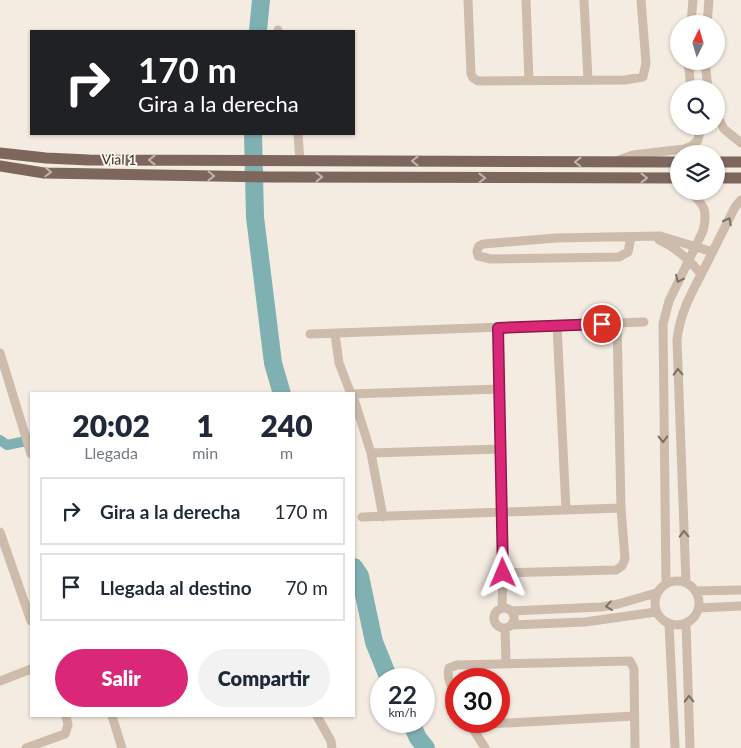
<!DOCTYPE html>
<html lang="es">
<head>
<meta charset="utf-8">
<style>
  :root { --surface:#fff; --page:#f2f2f3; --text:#1f2937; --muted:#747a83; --line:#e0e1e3; --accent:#db2777 }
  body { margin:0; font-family:Lato,sans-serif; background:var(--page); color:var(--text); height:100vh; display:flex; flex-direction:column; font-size:19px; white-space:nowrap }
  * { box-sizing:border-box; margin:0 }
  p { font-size:16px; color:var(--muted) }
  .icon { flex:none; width:28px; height:28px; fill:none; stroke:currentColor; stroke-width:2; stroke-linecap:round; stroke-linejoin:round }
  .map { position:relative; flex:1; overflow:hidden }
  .panel { position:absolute; left:30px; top:392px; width:325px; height:325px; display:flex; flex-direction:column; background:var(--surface); border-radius:0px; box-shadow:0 1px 4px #0004 }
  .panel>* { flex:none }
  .banner { position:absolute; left:30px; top:30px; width:325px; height:105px; border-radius:0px; box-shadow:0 1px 4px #0004; background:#202124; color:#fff; overflow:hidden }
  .needle { width:32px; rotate:5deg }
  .tools { position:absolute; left:670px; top:15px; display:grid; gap:10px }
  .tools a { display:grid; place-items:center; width:55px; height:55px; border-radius:50%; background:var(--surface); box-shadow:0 1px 4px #0004; font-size:25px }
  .speed { position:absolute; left:370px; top:668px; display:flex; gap:10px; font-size:25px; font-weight:700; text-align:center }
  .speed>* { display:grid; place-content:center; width:65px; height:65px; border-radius:50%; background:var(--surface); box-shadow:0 1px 4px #0004; line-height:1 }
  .speed small { font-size:12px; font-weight:400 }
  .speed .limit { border:8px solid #d22; background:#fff; color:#111 }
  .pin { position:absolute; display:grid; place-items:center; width:42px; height:42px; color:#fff; margin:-21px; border:2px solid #fff; border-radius:50%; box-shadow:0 1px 5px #0007 }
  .me { position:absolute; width:55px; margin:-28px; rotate:359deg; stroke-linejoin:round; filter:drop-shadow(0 0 4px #0008) }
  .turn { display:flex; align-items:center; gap:18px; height:105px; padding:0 25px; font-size:22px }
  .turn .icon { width:65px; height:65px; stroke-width:2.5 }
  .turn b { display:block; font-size:35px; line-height:42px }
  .eta { display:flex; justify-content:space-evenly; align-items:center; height:85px; text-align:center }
  .eta b { font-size:30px; font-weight:800; line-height:35px }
  .button { display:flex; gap:10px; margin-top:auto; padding:10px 25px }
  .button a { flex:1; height:58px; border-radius:30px; background:var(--accent); color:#fff; font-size:20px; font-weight:800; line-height:58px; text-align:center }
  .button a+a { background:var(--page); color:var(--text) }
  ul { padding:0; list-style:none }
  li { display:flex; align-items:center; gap:15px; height:68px; margin:0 10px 8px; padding:0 15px; border:2px solid var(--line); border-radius:0px }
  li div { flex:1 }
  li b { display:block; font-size:19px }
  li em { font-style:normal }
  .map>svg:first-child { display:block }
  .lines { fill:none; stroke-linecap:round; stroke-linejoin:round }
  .canal { stroke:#7fb0b2; stroke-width:10 }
  .river { stroke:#7fb0b2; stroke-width:18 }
  .minor { stroke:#cdbbac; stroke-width:9 }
  .major { stroke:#7d675c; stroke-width:11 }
  .oneway { stroke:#c2b5ac }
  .oneway2 { stroke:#7d6f65 }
  .route-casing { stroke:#8e194d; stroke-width:12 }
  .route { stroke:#db2777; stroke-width:9 }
  .labels { text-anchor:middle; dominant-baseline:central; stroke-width:4; stroke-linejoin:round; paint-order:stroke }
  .street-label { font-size:14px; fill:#3b302b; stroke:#fbf5ee }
</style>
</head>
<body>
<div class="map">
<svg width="741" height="748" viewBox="0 0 741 748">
  <rect width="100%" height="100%" fill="#f4ebe1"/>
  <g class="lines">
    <path class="canal" d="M 0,440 L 7,445 L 31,440"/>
    <path class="river" d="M 258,31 L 261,0
      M 253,134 L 255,217 L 273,363 L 282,394
      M 354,567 L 360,576 L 374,642 L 389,679
      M 410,721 L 418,738 L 426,748"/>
    <path class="minor" d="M 468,0 L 471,74 L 473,78 L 478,81 L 625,80 L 643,77 L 646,63 L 641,0
      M 526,0 L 529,81
      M 584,0 L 588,80
      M 691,24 L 693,0
      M 707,24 L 709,0
      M 278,31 L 278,30
      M 688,61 L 691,89
      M 705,61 L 708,89
      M 716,114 L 724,129 L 741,143
      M 298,134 L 300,161
      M 619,160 L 633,155 L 684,149 L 692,146 L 698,140 L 701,126
      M 631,237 L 628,252 L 619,257 L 491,259 L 478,256 L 477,251 L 479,246 L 483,244 L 556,238 L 660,236 L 713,252
      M 659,240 C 677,248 689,259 701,274
      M 557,325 L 566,510
      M 498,328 L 503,573 L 502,607
      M 310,334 L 644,322
      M 335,334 L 339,363 L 351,394
      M 0,353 L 31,454
      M 352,394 L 499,389
      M 354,399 L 371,453 L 383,517
      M 371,453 L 500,449
      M 362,517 L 621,508
      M 0,532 L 31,621
      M 503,573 L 616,570 L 622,566 L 625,559 L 621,508 L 617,323
      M655 603a22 22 0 1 1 44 0a22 22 0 1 1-44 0Z
      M 666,583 L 663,324 L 669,301 L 703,231 C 708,211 705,204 688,191
      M 686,583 L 677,340 C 680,312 692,292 705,267 C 715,247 725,227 735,207 L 741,200
      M 695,591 L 741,590
      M494 618a10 10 0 1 1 20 0a10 10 0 1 1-20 0Z
      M 699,608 L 741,606
      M 511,611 L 601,607 L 618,604 L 656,593
      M 686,623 L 690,748
      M 669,624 L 675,748
      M 512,625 L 585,622 L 656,612
      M 505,628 L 506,663
      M 0,681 L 31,669
      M 456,696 C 452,687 446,678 449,668 L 457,665 L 630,661 L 634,669 L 635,748
      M 112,716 L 122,748
      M 317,716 L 331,741 L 332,748
      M 468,721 L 485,748
      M 470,725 L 634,716
      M 26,748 L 65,734 L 68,725 L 66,716"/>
    <path class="major" d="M 0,153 L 46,158 L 89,160 L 679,162
      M 716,162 L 741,162
      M 0,166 L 44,173 L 270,177 L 679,178
      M 716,178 L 741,178"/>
  </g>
  <defs><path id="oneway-chevron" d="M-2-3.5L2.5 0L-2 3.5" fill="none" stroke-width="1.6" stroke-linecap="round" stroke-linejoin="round" transform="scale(1.25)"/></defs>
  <g class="oneway">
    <use href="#oneway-chevron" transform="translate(152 160) rotate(180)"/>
    <use href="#oneway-chevron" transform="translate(415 161) rotate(-180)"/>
    <use href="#oneway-chevron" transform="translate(578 162) rotate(-180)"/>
    <use href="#oneway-chevron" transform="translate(48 172) rotate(3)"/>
    <use href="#oneway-chevron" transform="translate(211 176) rotate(1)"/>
    <use href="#oneway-chevron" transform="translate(319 177)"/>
    <use href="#oneway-chevron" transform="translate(482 178)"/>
    <use href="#oneway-chevron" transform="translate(644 178)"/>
  </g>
  <g class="oneway2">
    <use href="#oneway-chevron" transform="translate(728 221) rotate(-63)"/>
    <use href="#oneway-chevron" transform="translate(679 279) rotate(116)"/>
    <use href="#oneway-chevron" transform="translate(678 372) rotate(-92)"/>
    <use href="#oneway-chevron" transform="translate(663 439) rotate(89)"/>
    <use href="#oneway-chevron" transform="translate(684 534) rotate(-92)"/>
    <use href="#oneway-chevron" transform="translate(609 606) rotate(173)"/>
    <use href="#oneway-chevron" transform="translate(689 699) rotate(-92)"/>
  </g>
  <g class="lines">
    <g class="route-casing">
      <path id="route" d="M 503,573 L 498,328 L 602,324"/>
    </g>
    <use href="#route" class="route"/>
  </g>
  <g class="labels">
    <g class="street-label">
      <text transform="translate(119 159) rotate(1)">Vial 1</text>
    </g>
  </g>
</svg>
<div class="tools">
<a><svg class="needle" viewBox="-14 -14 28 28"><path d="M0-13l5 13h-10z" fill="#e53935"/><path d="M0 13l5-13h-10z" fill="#747a83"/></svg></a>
<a><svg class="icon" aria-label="search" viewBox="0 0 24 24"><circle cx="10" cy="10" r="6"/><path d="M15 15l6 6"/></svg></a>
<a><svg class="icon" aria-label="layers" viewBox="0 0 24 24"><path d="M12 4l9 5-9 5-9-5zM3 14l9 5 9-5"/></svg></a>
</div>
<div class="speed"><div>22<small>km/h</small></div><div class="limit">30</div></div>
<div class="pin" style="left:602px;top:324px;background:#d93025"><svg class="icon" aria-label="arrive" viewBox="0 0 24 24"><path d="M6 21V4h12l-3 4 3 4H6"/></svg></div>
<svg class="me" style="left:503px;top:573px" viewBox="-20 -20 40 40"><path d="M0-17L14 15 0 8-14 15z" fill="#db2777" stroke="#fff" stroke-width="4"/></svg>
<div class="banner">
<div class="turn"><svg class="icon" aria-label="right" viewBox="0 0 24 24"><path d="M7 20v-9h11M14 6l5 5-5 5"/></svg><div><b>170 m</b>Gira a la derecha</div></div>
</div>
<section class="panel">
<div class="eta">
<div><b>20:02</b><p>Llegada</p></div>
<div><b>1</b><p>min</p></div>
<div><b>240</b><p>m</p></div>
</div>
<ul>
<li><svg class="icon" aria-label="right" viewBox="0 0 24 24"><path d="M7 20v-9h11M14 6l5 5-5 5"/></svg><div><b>Gira a la derecha</b></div><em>170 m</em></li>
<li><svg class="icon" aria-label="arrive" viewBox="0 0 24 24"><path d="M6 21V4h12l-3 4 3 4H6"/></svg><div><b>Llegada al destino</b></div><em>70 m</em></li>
</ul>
<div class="button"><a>Salir</a><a>Compartir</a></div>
</section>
</div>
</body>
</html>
